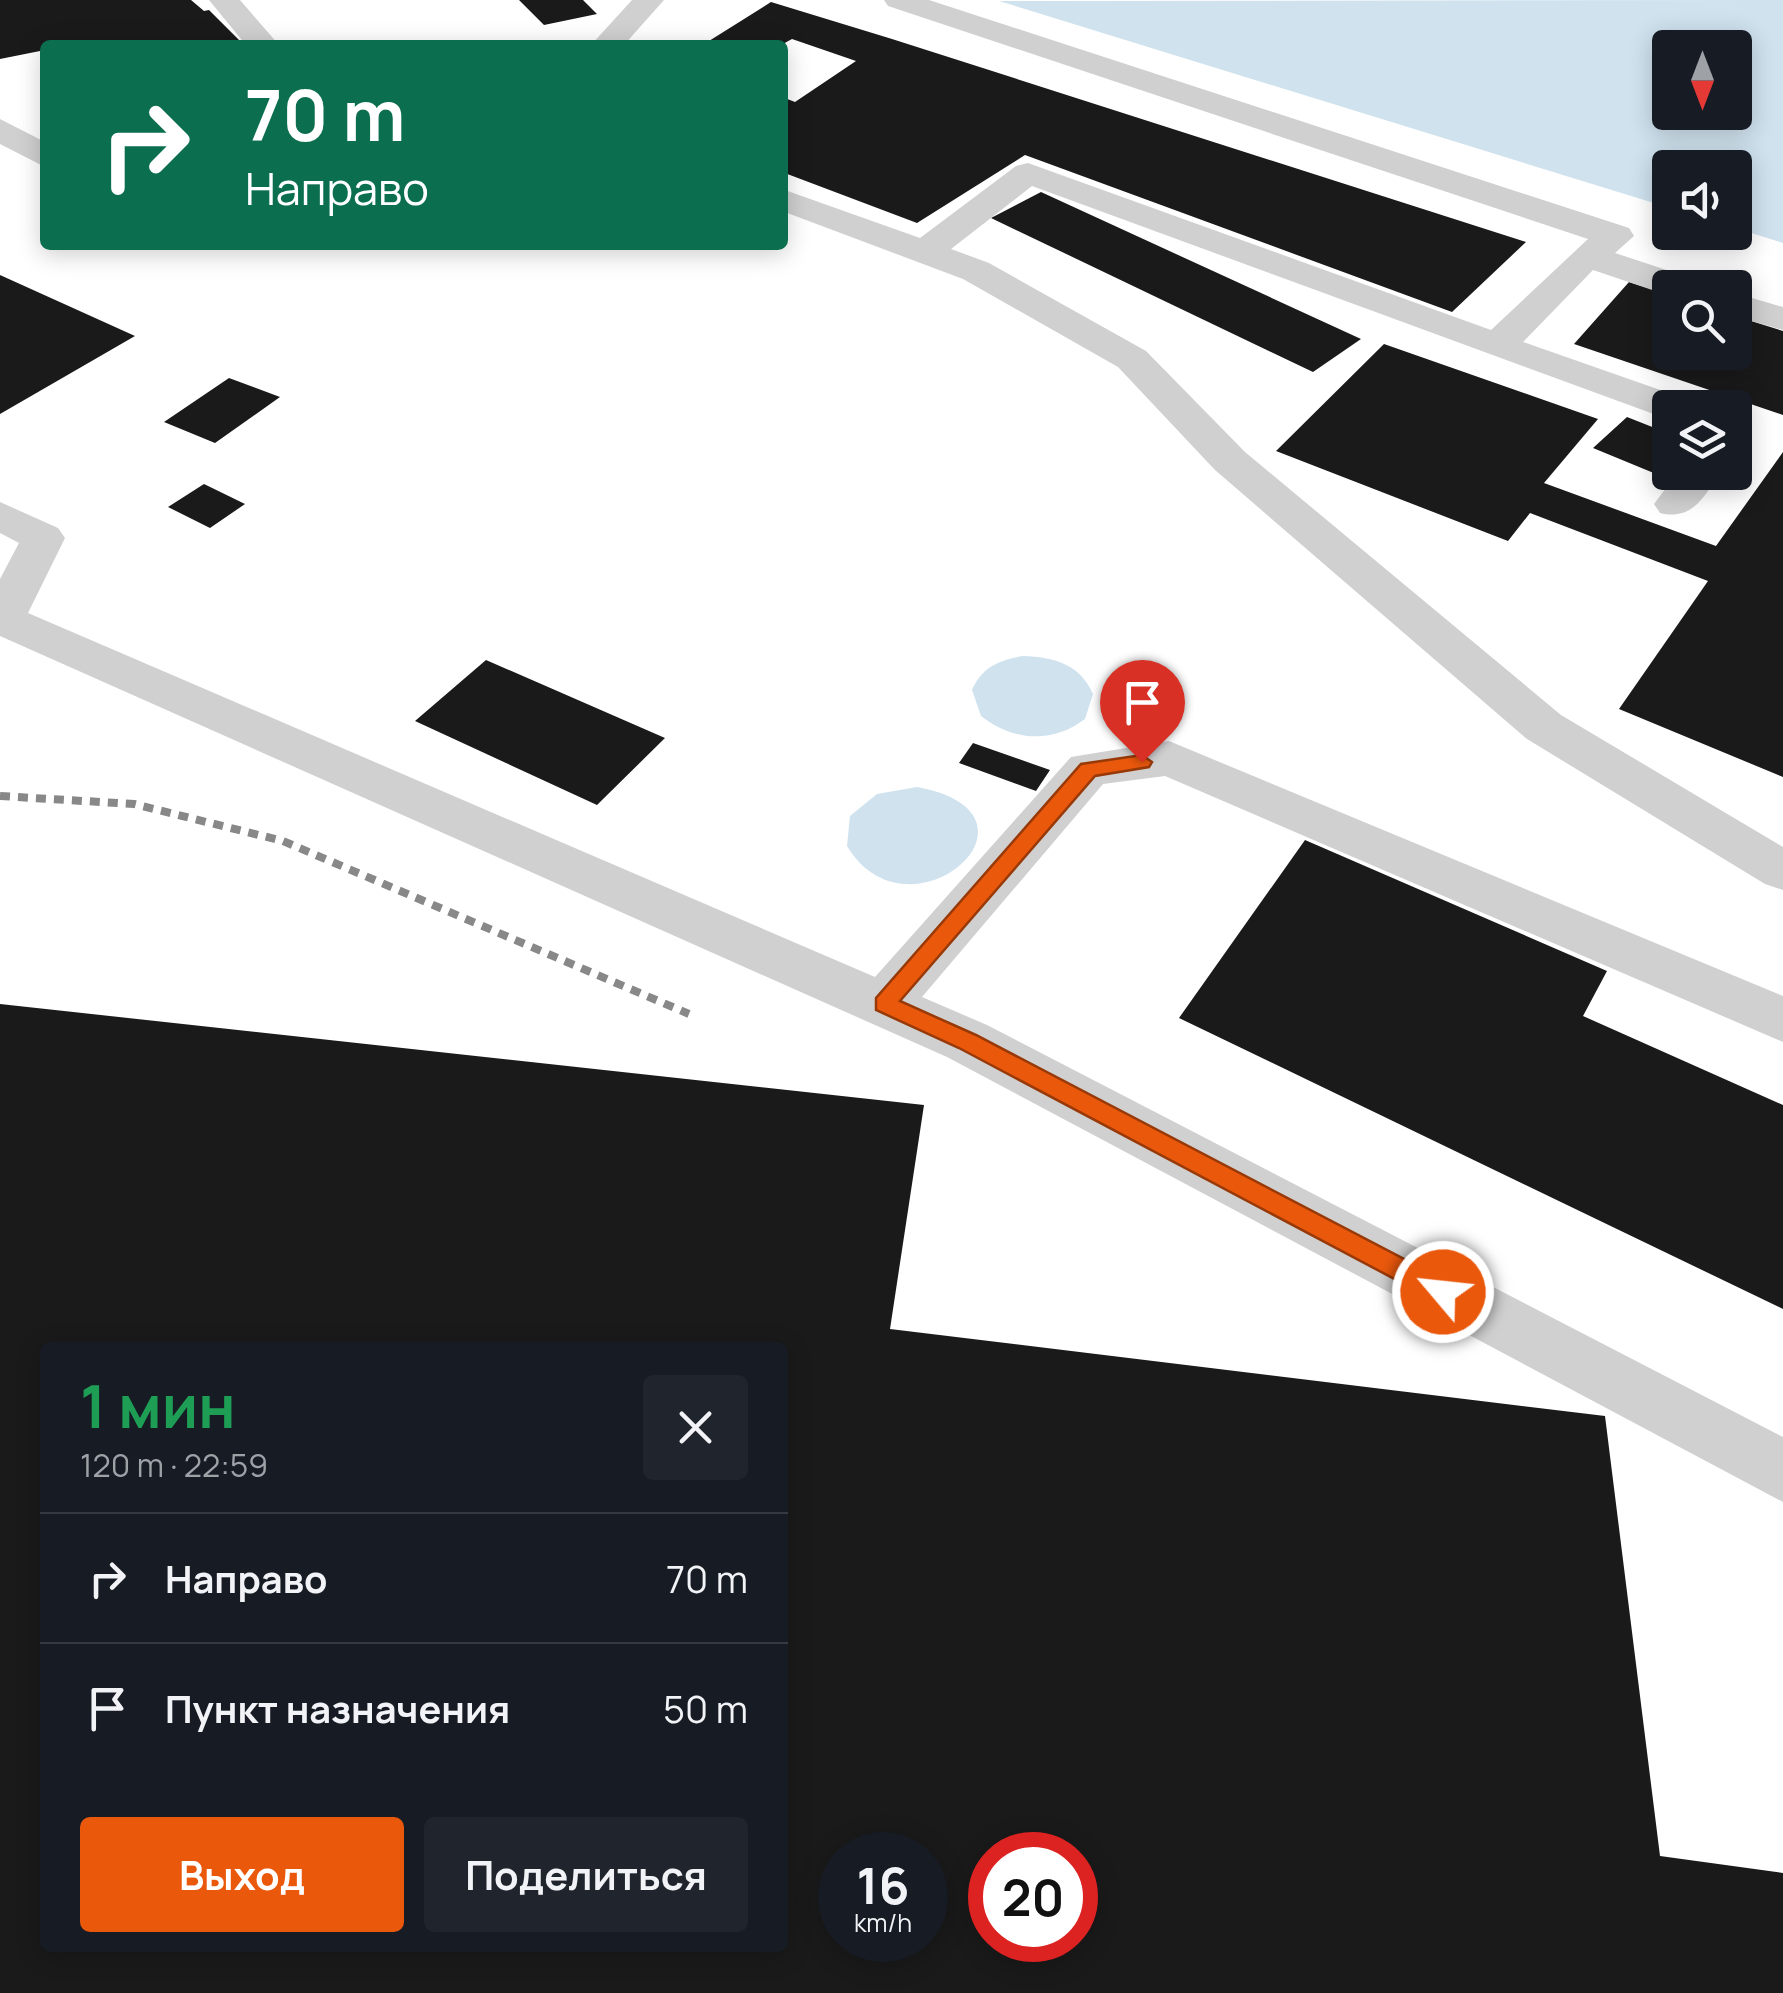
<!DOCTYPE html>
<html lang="ru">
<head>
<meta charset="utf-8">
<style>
  :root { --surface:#171b24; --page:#20242c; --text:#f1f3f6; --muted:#9ea1a6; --line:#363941; --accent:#ea580c }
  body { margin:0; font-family:Manrope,sans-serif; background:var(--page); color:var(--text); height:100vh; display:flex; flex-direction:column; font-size:38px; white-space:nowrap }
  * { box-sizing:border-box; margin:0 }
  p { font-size:32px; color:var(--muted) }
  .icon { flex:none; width:55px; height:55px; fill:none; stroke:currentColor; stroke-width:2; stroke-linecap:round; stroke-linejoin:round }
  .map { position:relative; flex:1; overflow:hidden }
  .details { position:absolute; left:40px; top:1342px; width:748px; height:610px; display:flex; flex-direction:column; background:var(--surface); border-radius:10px; box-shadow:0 5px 25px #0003 }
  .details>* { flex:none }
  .top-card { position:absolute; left:40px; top:40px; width:748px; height:210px; border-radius:10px; box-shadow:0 5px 25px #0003; background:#0b6e4f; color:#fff; overflow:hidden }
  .needle { width:65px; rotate:180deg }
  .controls { position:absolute; left:1652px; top:30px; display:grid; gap:20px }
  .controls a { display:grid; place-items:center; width:100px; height:100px; border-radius:10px; background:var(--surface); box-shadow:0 5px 25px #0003; font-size:50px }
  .speed { position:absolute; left:818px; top:1832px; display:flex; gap:20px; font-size:50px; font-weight:700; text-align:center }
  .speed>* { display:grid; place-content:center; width:130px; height:130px; border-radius:50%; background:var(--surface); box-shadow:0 5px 25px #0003; line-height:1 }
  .speed small { font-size:25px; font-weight:400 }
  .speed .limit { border:15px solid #d22; background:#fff; color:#111 }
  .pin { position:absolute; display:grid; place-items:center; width:85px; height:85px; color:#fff; margin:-102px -42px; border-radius:50% 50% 50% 0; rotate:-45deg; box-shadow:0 0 10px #0007 }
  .pin .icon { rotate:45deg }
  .me { position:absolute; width:110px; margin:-55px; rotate:298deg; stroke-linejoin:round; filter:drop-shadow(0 0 8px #0008) }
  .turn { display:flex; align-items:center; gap:35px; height:210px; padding:0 40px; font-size:45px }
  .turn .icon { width:130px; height:130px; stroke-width:2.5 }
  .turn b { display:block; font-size:70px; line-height:85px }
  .round { display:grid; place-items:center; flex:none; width:105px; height:105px; border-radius:10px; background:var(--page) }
  .summary { display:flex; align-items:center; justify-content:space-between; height:170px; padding:0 40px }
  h1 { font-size:60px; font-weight:700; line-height:75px; color:#1e9e55 }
  .action { display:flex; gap:20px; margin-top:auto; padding:20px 40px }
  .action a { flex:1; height:115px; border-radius:10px; background:var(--accent); color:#fff; font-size:40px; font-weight:700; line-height:115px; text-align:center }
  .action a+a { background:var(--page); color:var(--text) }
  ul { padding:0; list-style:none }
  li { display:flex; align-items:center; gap:30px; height:130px; padding:0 40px; border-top:2px solid var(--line) }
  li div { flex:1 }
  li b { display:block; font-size:38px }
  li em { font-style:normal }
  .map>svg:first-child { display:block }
  .water { fill:#cfe2ee; fill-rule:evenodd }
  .building { fill:#1a1a1a; fill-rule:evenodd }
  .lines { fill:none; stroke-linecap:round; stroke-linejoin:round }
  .minor { fill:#d0d0d0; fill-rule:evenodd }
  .rail { stroke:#888; stroke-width:8; stroke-dasharray:10 8; stroke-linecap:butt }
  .route { fill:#ea580c; stroke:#983908; stroke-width:2.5 }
</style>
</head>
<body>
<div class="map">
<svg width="1783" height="1993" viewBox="0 0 1783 1993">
  <rect width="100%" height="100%" fill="#fff"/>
  <path class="water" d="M 1783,0 L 1783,243 L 1735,228 L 1735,168 L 1670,168 L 1670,208 L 999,1 ZM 1670,48 L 1735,48 L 1735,112 L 1670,112 Z
    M 1023,656 C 1054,657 1080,664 1093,694 L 1085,719 C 1052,744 1013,741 981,716 L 972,690 C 982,667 999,660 1023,656 Z
    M 917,787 C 1063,814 909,949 847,846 L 850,816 L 877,794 Z"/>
  <path class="building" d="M 0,0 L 191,0 L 204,11 L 209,10 L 241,42 L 45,45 L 45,57 L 40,51 L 0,59 Z
    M 519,0 L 583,0 L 597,14 L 544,25 Z
    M 771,2 L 892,39 L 1526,242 L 1452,312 L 1025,155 L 917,223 L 782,172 L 782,97 L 795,102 L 856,61 L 792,39 L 781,45 L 709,41 Z
    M 1041,192 L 1361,339 L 1313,372 L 991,218 Z
    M 0,275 L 135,336 L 0,414 Z
    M 1629,282 L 1670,295 L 1670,352 L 1735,352 L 1735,316 L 1783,331 L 1783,415 L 1574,344 Z
    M 1384,344 L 1598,419 L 1544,483 L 1716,546 L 1783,452 L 1783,777 L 1619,709 L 1708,581 L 1530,513 L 1508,541 L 1276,451 Z
    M 229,378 L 280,397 L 215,443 L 164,422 Z
    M 1627,417 L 1670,434 L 1670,467 L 1661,476 L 1593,448 Z
    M 204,484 L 245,504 L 210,528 L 168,507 Z
    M 486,660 L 665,738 L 597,805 L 415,721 Z
    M 973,743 L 1050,770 L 1036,791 L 959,763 Z
    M 1305,840 L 1607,971 L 1583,1016 L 1783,1105 L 1783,1309 L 1179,1018 Z
    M 0,1004 L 924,1105 L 890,1329 L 1605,1416 L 1660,1856 L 1783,1873 L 1783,1993 L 0,1993 ZM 45,1348 L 782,1348 L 782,1948 L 45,1948 ZM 840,1855 L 925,1855 L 925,1940 L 840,1940 ZM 990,1855 L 1075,1855 L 1075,1940 L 990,1940 Z"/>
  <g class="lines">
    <path class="minor" d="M 209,0 L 240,0 L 279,45 L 246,45 Z
      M 632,0 L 664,0 L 624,45 L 591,45 Z
      M 884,0 L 929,0 L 1629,228 L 1634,236 L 1615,253 L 1697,280 L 1702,288 L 1670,288 L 1670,296 L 1593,270 L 1523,342 L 1686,399 L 1692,408 L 1670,408 L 1670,420 L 1032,186 L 951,249 L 989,263 L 1146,351 L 1245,452 L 1561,715 L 1783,847 L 1783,890 L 1765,884 L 1527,739 L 1215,470 L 1118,367 L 963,279 L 782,211 L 782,189 L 920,238 L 1016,166 L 1028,163 L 1491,330 L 1588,239 L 888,6 Z
      M 0,119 L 45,142 L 45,167 L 0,144 Z
      M 1735,293 L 1783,307 L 1783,330 L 1735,316 Z
      M 1678,472 L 1721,472 C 1704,497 1692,521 1660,513 L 1654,504 Z
      M 0,502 L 58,528 L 65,538 L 28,613 L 875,977 L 1071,757 L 1169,741 L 1783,996 L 1783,1042 L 1165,776 L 1103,784 L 922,997 L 987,1025 L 1783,1437 L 1783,1502 L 947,1057 L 0,636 L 0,579 L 19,543 L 0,533 Z"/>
    <path class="rail" d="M 0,796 L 134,804 L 283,841 L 689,1014"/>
  </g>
  <path class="route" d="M 1142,755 L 1152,762 L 1149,767 L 1095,776 L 900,1001 L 976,1035 L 1452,1284 L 1456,1292 L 1452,1300 L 1434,1300 L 959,1048 L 876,1010 L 876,998 L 1081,764 Z"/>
</svg>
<div class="controls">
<a><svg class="needle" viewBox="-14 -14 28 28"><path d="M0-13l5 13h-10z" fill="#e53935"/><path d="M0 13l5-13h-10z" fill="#9ea1a6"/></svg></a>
<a><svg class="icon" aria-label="sound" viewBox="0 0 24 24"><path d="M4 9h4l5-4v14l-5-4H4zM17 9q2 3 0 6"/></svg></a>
<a><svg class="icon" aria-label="search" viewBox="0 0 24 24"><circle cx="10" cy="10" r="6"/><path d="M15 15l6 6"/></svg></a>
<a><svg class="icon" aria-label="layers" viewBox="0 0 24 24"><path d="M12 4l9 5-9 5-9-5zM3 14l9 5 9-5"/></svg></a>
</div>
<div class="speed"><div>16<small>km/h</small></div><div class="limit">20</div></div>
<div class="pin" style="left:1142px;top:762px;background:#d93025"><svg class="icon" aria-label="arrive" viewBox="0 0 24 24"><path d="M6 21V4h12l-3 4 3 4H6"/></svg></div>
<svg class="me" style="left:1443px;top:1292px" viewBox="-20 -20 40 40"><circle r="17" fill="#ea580c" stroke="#fff" stroke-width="3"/><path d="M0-11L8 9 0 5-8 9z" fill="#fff"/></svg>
<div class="top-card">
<div class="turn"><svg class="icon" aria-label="right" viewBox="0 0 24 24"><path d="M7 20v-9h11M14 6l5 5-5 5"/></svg><div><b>70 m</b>Направо</div></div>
</div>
<section class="details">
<div class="summary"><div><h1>1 мин</h1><p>120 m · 22:59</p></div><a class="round"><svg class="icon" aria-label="close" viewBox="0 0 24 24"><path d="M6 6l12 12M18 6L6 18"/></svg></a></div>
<ul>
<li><svg class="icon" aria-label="right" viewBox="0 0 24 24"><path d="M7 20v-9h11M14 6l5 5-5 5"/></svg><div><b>Направо</b></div><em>70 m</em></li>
<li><svg class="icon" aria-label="arrive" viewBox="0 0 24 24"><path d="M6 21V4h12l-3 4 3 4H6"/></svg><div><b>Пункт назначения</b></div><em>50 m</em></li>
</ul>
<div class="action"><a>Выход</a><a>Поделиться</a></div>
</section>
</div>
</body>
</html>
